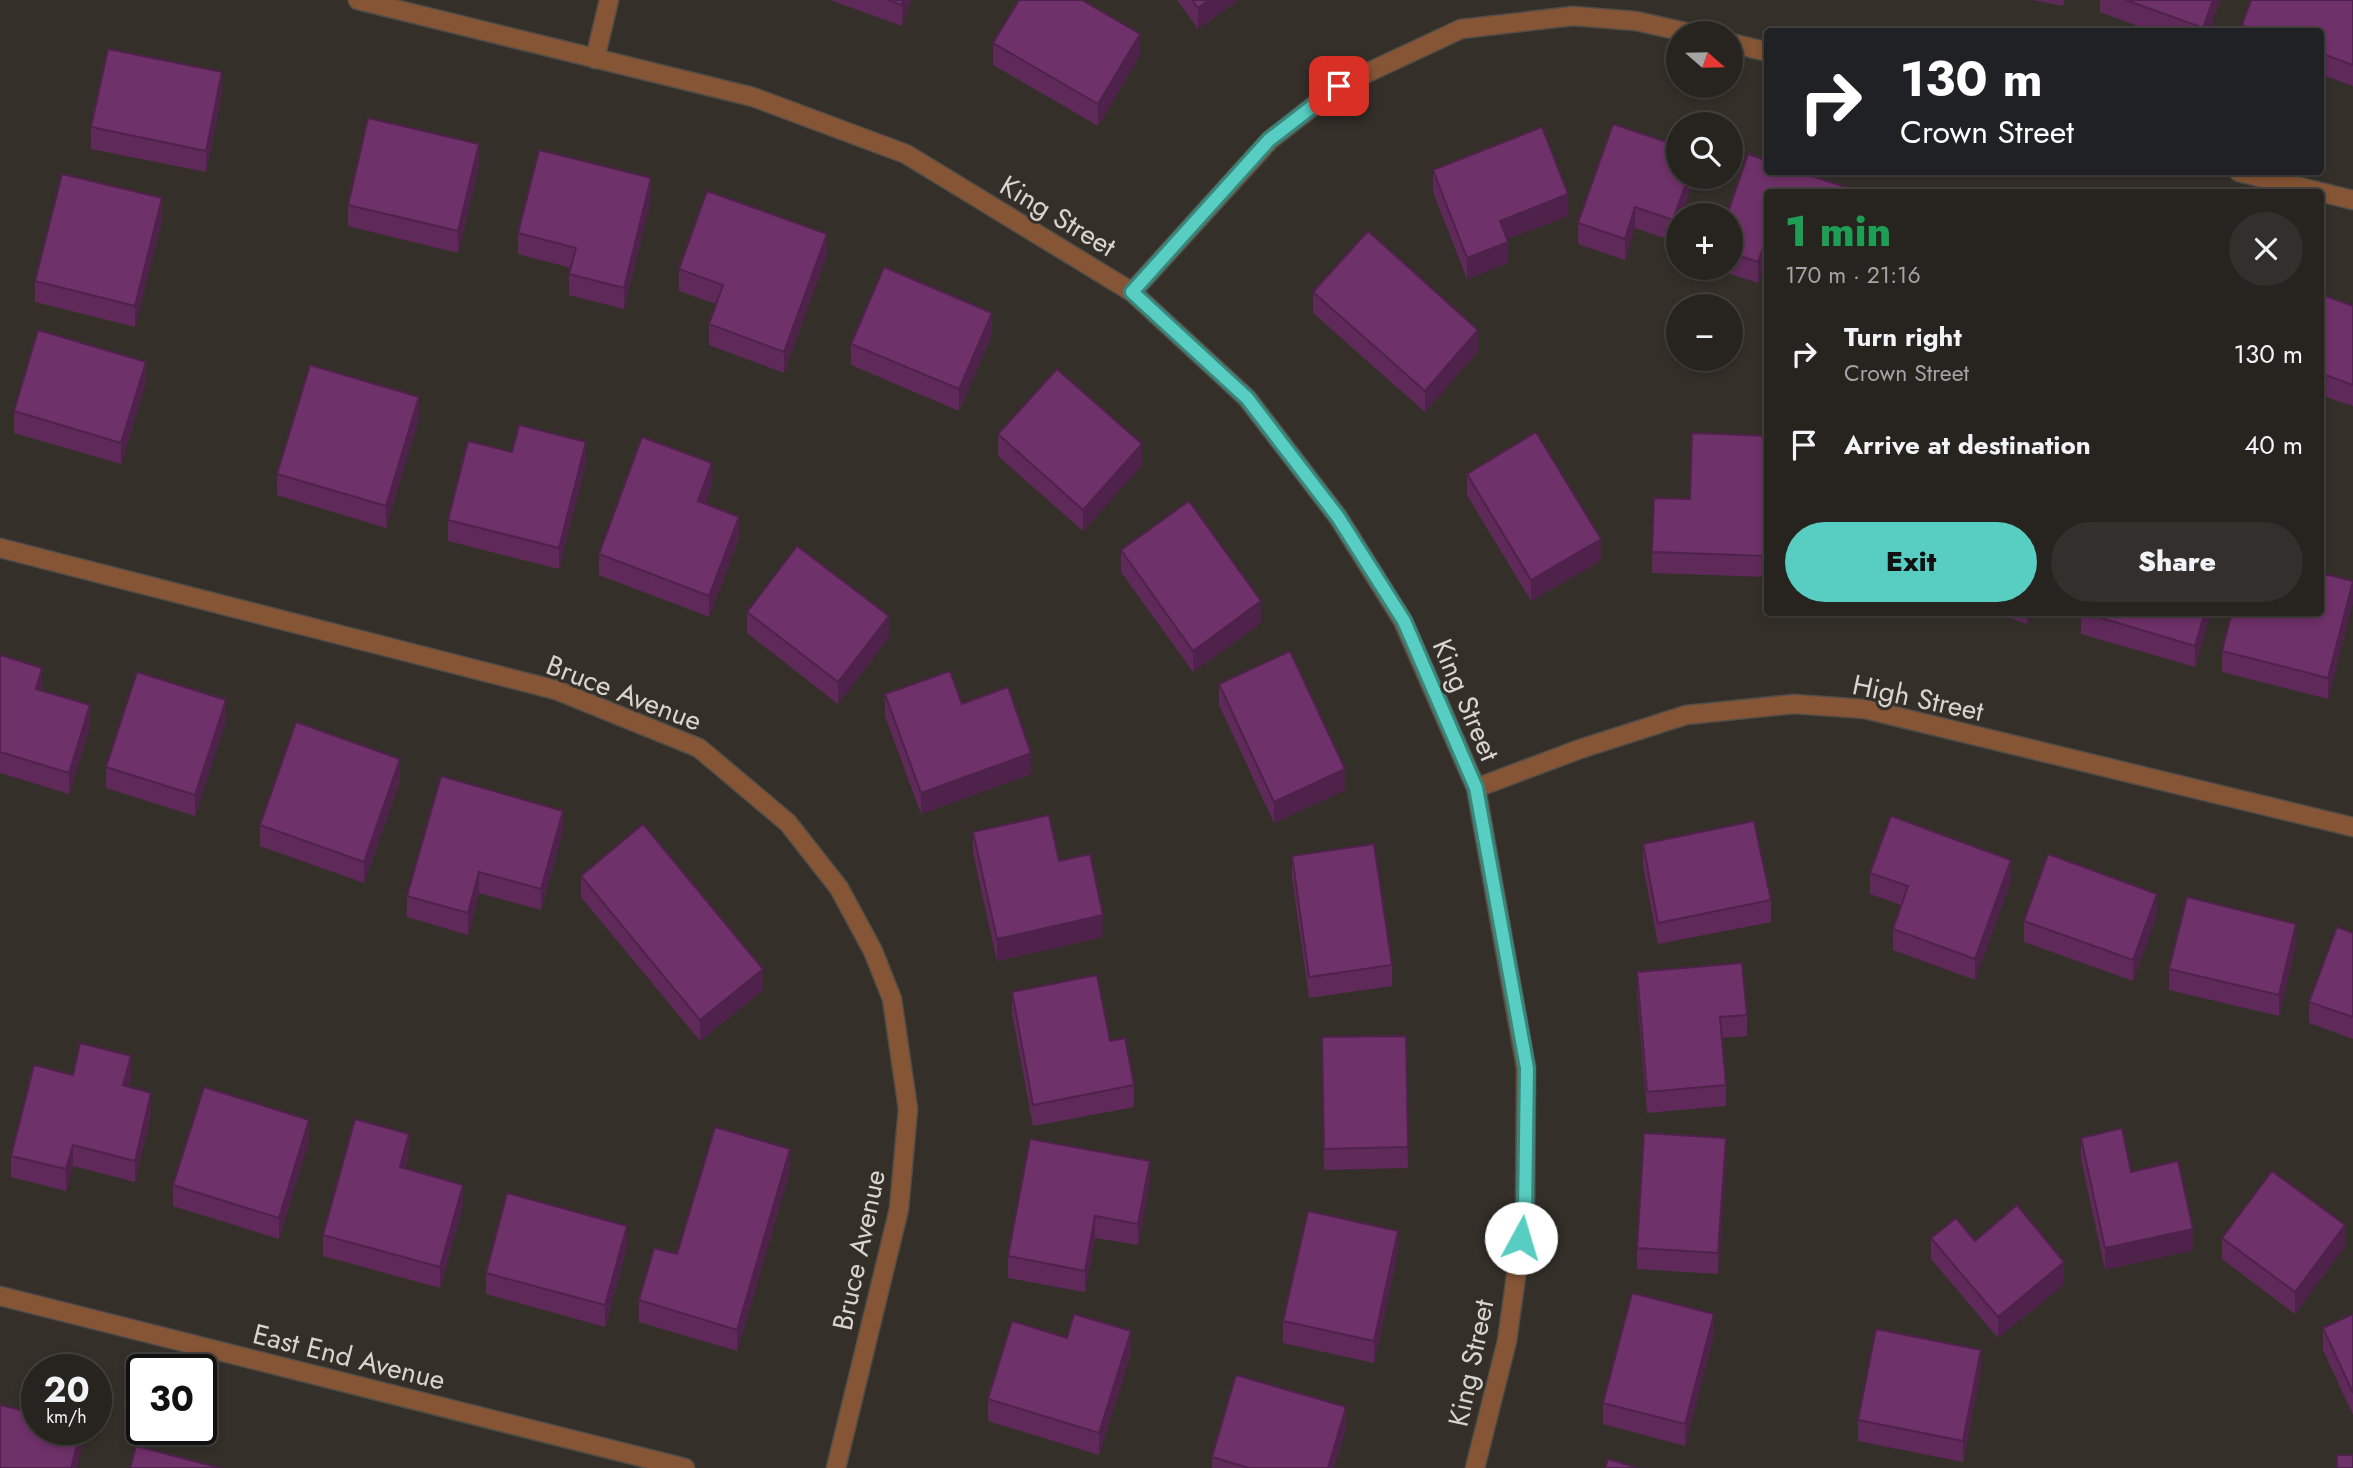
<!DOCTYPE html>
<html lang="en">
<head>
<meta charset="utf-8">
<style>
  :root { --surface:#27231f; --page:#332f2c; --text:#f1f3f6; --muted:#a4a4a4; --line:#43403d; --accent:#57cec1 }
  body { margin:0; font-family:Jost,sans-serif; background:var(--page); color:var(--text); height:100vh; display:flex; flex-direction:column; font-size:26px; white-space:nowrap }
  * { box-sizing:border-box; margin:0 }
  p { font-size:23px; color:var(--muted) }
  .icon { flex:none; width:38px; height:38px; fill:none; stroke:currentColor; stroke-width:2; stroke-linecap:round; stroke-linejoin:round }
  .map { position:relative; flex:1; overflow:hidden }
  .drawer { position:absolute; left:1764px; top:189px; width:560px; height:427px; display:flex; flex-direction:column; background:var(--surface); border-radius:7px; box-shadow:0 4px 10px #0003,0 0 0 2px var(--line) }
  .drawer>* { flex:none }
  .hud { position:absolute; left:1764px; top:28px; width:560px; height:147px; border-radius:7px; box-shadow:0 4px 10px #0003,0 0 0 2px var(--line); background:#202124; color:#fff; overflow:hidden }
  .needle { width:46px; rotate:110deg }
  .tools { position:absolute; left:1666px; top:21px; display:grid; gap:14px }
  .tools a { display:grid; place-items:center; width:77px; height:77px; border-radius:50%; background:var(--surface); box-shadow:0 4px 10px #0003,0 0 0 2px var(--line); font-size:35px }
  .speed { position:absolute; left:21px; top:1354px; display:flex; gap:14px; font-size:35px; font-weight:700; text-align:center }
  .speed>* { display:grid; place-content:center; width:91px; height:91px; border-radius:50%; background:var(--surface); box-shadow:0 4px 10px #0003,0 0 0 2px var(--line); line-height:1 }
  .speed small { font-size:18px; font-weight:400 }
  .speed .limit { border:4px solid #111; border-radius:10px; background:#fff; color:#111 }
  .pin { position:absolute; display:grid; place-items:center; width:60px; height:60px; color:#fff; margin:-30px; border-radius:14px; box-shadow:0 4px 10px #0006 }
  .me { position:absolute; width:77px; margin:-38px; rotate:6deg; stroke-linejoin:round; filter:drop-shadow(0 0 5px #0008) }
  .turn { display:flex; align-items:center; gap:24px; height:147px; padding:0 21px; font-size:32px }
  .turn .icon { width:91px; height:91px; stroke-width:2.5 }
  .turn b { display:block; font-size:49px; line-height:60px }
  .round { display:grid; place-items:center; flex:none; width:74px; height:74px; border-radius:37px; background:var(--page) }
  .overview { display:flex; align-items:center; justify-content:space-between; height:119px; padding:0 21px }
  h1 { font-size:42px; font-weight:800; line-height:52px; color:#1e9e55 }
  .cta { display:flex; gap:14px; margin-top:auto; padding:14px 21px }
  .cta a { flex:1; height:80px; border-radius:42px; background:var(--accent); color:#111; font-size:28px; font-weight:800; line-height:80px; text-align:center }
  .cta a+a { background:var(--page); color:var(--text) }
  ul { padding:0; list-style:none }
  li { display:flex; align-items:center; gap:21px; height:91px; padding:0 21px }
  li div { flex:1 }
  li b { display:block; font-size:26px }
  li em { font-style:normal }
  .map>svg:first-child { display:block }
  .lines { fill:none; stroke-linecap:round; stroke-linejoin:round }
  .minor-casing { stroke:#524d47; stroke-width:21 }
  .minor { stroke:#855535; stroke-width:18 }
  .wall { fill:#5f2a5a }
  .shaded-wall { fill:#4e224a }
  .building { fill:#6f3169; stroke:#4e224a; stroke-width:2 }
  .route-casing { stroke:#39867d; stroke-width:18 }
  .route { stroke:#57cec1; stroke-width:12 }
  .labels { text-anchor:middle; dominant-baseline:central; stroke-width:6; stroke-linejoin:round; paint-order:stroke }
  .street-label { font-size:28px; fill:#d8d5d1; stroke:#342f29 }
</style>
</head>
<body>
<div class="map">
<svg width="2353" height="1468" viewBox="0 0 2353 1468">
  <rect width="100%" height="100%" fill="#342f29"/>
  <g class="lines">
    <g class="minor-casing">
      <path id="minor" d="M 358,0 L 753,97 L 906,154 L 1132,292 L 1247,398 L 1338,517 L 1403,621 L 1476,788 L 1526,1068 L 1525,1212 L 1507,1341 L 1475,1468
        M 1731,43 L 1768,52
        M 595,59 L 609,0
        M 2239,172 L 2353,200
        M 1132,292 L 1270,140 L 1339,86 L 1461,29 L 1573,16 L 1636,21 L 1690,33
        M 0,548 L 556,690 L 699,748 L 788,823 L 839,888 L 873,951 L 892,999 L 908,1109 L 899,1209 L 836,1468
        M 1476,788 L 1580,749 L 1686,715 L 1794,704 L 1865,709 L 2353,827
        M 0,1296 L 685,1468"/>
    </g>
    <use href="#minor" class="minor"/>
  </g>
  <path class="wall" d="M 830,0 L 911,0 L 902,26 Z
    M 1177,0 L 1238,0 L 1198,29 Z
    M 2033,0 L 2064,0 L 2063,6 Z
    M 2100,0 L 2220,0 L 2209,32 L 2154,32 L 2100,12 Z
    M 2353,0 L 2353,86 L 2320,74 L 2320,32 L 2242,32 L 2242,25 Z
    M 993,43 L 1140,55 L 1098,126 L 993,65 Z
    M 222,93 L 206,172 L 91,149 L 91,127 Z
    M 1678,146 L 1678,226 L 1673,241 L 1635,228 L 1625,260 L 1578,244 L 1578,223 Z
    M 1748,154 L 1768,161 L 1768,172 L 1799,172 L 1855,190 L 1855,192 L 1768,192 L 1768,255 L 1758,283 L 1716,269 L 1716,268 L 1731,268 L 1731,215 L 1727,215 Z
    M 479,166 L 458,253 L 348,226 L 348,205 Z
    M 1433,170 L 1568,216 L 1507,239 L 1508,263 L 1467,279 L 1433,192 Z
    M 651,199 L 624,309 L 569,295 L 569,274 L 571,268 L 518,254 L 518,233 Z
    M 162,220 L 135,327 L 35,302 L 35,281 Z
    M 827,255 L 784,373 L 709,345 L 709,324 L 716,304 L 679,291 L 679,269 Z
    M 1313,292 L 1478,351 L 1425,412 L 1313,313 Z
    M 2320,294 L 2353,306 L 2353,406 L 2320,395 Z
    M 992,334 L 959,411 L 851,365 L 851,344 Z
    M 146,383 L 121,464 L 14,433 L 14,411 Z
    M 419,418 L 386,528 L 277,495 L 277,474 Z
    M 998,434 L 1142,465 L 1083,531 L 998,456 Z
    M 1768,436 L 1768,577 L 1652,573 L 1652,552 L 1690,499 Z
    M 512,452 L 586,463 L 559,569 L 448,541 L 448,520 Z
    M 1467,474 L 1601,560 L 1531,601 L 1467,495 Z
    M 712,485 L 705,504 L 739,538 L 709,617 L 599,575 L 599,554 Z
    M 1121,550 L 1261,623 L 1193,672 L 1121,572 Z
    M 2353,602 L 2328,699 L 2222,672 L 2222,651 Z
    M 747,612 L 889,637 L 838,704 L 747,633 Z
    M 1991,612 L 2031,612 L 2027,624 Z
    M 2211,612 L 2195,667 L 2081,634 L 2081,613 Z
    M 0,655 L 42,690 L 90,727 L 69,794 L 0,773 Z
    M 1219,684 L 1345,790 L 1274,823 L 1219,705 Z
    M 885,694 L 962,704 L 1031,774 L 921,814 L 885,716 Z
    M 226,721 L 195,816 L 106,788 L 106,767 Z
    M 400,781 L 364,883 L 260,846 L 260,825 Z
    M 563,832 L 541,910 L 479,893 L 468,935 L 407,917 L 407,896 Z
    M 973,832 L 1059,861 L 1103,937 L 997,961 L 973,853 Z
    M 1643,844 L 1771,900 L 1771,922 L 1658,944 L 1643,866 Z
    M 1292,856 L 1392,965 L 1392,986 L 1309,998 L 1292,877 Z
    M 1870,873 L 2011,881 L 1975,980 L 1893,950 L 1893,929 L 1901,905 L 1870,894 Z
    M 581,876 L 763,990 L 700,1041 L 581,897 Z
    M 2157,915 L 2133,981 L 2024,942 L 2024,921 Z
    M 2353,933 L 2353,1039 L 2309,1023 L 2309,1002 Z
    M 2296,945 L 2279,1016 L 2169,990 L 2169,969 Z
    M 1637,972 L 1747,1015 L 1747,1036 L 1722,1038 L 1726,1085 L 1726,1106 L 1647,1113 L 1637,993 Z
    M 1012,992 L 1110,1041 L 1134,1085 L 1134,1107 L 1033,1126 L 1012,1013 Z
    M 1406,1036 L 1408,1168 L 1324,1170 L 1322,1037 Z
    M 73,1075 L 131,1077 L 128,1087 L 151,1114 L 135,1182 L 73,1166 L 66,1191 L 11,1177 L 11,1156 Z
    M 2081,1138 L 2193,1250 L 2105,1270 L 2081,1159 Z
    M 309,1141 L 279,1239 L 173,1206 L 173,1185 Z
    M 409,1155 L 406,1168 L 463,1206 L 440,1288 L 323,1256 L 323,1235 Z
    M 1726,1160 L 1718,1274 L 1637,1269 L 1637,1248 Z
    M 790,1171 L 737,1351 L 639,1322 L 639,1300 L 677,1254 Z
    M 1150,1182 L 1138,1245 L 1095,1238 L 1085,1292 L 1008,1278 L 1008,1256 Z
    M 1931,1238 L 1975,1241 L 2064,1284 L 1998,1338 L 1931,1259 Z
    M 2222,1238 L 2345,1246 L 2295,1314 L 2222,1259 Z
    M 627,1248 L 605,1327 L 486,1294 L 486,1273 Z
    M 1398,1252 L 1374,1363 L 1283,1343 L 1283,1321 Z
    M 2353,1314 L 2353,1415 L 2323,1350 L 2323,1328 Z
    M 1714,1335 L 1685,1446 L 1603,1424 L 1603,1403 Z
    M 1067,1338 L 1131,1353 L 1099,1455 L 988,1421 L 988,1399 Z
    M 1981,1371 L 1963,1462 L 1858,1441 L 1858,1420 Z
    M 1346,1429 L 1334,1468 L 1212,1468 L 1212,1457 Z"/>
  <path class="shaded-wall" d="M 903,0 L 911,0 L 902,26 L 902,5 Z
    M 1209,0 L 1238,0 L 1198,29 L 1198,8 Z
    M 2213,0 L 2220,0 L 2209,32 L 2203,32 L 2203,28 Z
    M 1140,34 L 1140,55 L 1098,126 L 1098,104 Z
    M 222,72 L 222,93 L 206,172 L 206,151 Z
    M 479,144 L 479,166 L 458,253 L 458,231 Z
    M 1688,177 L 1695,177 L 1682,215 L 1678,215 L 1678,226 L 1673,241 L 1673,220 Z
    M 651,178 L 651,199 L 624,309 L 624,288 Z
    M 1568,194 L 1568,216 L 1500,242 L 1500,221 Z
    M 162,198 L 162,220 L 135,327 L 135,306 Z
    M 1635,207 L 1635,228 L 1625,260 L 1625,239 Z
    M 827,234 L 827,255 L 784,373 L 784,352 Z
    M 1768,234 L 1768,255 L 1758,283 L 1758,262 Z
    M 1508,242 L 1508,263 L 1467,279 L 1467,258 Z
    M 992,313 L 992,334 L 959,411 L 959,389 Z
    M 1478,330 L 1478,351 L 1425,412 L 1425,391 Z
    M 146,362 L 146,383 L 121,464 L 121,443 Z
    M 419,397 L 419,418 L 386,528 L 386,506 Z
    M 586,442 L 586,463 L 559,569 L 559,548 Z
    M 1142,444 L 1142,465 L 1083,531 L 1083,510 Z
    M 712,463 L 712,485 L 698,523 L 698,501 Z
    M 739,517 L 739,538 L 709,617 L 709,596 Z
    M 1601,539 L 1601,560 L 1531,601 L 1531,580 Z
    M 2353,581 L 2353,602 L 2328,699 L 2328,678 Z
    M 1261,601 L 1261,623 L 1193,672 L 1193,651 Z
    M 2027,612 L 2031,612 L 2027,624 Z
    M 2205,612 L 2211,612 L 2195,667 L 2195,646 Z
    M 889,616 L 889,637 L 838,704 L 838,682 Z
    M 42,668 L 42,689 L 36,710 L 36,689 Z
    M 226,700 L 226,721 L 195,816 L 195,795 Z
    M 90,705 L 90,727 L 69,794 L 69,773 Z
    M 1031,753 L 1031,774 L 921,814 L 921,793 Z
    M 400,759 L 400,781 L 364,883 L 364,862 Z
    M 1345,769 L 1345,790 L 1274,823 L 1274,802 Z
    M 563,811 L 563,832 L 541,910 L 541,889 Z
    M 2011,860 L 2011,881 L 1975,980 L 1975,959 Z
    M 479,872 L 479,893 L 468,935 L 468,913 Z
    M 2157,894 L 2157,915 L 2133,981 L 2133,960 Z
    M 1103,915 L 1103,937 L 997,961 L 997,939 Z
    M 2296,924 L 2296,945 L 2279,1016 L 2279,995 Z
    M 763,969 L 763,990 L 700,1041 L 700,1020 Z
    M 131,1056 L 131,1077 L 123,1106 L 123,1085 Z
    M 151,1093 L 151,1114 L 135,1182 L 135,1161 Z
    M 309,1120 L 309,1141 L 279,1239 L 279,1218 Z
    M 409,1134 L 409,1155 L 400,1188 L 400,1167 Z
    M 1726,1138 L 1726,1160 L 1718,1274 L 1718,1253 Z
    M 73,1145 L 73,1166 L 66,1191 L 66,1169 Z
    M 790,1149 L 790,1171 L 737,1351 L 737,1330 Z
    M 1150,1161 L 1150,1182 L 1138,1245 L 1138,1224 Z
    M 463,1185 L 463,1206 L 440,1288 L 440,1267 Z
    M 1095,1216 L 1095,1238 L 1085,1292 L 1085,1271 Z
    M 2345,1225 L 2345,1246 L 2295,1314 L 2295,1292 Z
    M 627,1226 L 627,1248 L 605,1327 L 605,1305 Z
    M 2193,1229 L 2193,1250 L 2105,1270 L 2105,1248 Z
    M 1398,1231 L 1398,1252 L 1374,1363 L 1374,1341 Z
    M 2064,1262 L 2064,1284 L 1998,1338 L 1998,1317 Z
    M 1714,1314 L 1714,1335 L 1685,1446 L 1685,1424 Z
    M 1131,1331 L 1131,1353 L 1099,1455 L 1099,1433 Z
    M 1981,1350 L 1981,1371 L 1963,1462 L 1963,1441 Z
    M 1346,1407 L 1346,1429 L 1334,1468 L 1328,1468 Z
    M 81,1430 L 82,1430 L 82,1447 L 77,1468 L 71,1468 Z"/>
  <path class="building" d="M 888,0 L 903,0 L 902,5 Z
    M 1019,0 L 1082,0 L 1140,34 L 1098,104 L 993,43 Z
    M 1192,0 L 1209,0 L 1198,8 Z
    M 2126,0 L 2213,0 L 2203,28 Z
    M 2251,0 L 2353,0 L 2353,65 L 2320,53 L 2320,32 L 2260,32 L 2242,25 Z
    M 108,49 L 222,72 L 206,151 L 91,127 Z
    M 368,118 L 479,144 L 458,231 L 348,205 Z
    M 1613,124 L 1678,146 L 1678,177 L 1688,177 L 1673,220 L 1635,207 L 1625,239 L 1578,223 Z
    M 1542,127 L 1568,194 L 1500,221 L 1508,242 L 1467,258 L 1433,170 Z
    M 539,150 L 651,178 L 624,288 L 569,274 L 576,248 L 518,233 Z
    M 1748,154 L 1768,161 L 1768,172 L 1799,172 L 1855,190 L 1854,192 L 1768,192 L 1768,234 L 1758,262 L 1731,253 L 1731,215 L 1727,215 Z
    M 62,174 L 162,198 L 135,306 L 35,281 Z
    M 1889,189 L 1900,192 L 1887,192 Z
    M 707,191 L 827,234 L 784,352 L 709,324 L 723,285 L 679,269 Z
    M 1368,231 L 1478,330 L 1425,391 L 1313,292 Z
    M 884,267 L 992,313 L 959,389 L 851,344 Z
    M 2320,294 L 2353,306 L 2353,385 L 2320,373 Z
    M 38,330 L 146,362 L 121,443 L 14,411 Z
    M 310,365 L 419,397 L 386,506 L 277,474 Z
    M 1057,369 L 1142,444 L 1083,510 L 998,434 Z
    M 519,425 L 586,442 L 559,548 L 448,520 L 468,441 L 512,452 Z
    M 1536,432 L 1601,539 L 1531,580 L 1467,474 Z
    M 1692,433 L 1768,436 L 1768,556 L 1652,552 L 1654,498 L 1690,499 Z
    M 642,437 L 712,463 L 698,501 L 739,517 L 709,596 L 599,554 Z
    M 1189,501 L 1261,601 L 1193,651 L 1121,550 Z
    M 797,546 L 889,616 L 838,682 L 747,612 Z
    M 2320,573 L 2353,581 L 2328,678 L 2222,651 L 2232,612 L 2320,612 Z
    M 2081,612 L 2205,612 L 2195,646 Z
    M 1290,651 L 1345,769 L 1274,802 L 1219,684 Z
    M 0,655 L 42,668 L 36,689 L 90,705 L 69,773 L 0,752 Z
    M 950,671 L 962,704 L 1008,687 L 1031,753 L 921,793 L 885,694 Z
    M 137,672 L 226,700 L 195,795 L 106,767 Z
    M 296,722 L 400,759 L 364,862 L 260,825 Z
    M 441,776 L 563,811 L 541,889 L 479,872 L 468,913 L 407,896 Z
    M 1049,815 L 1059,861 L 1090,854 L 1103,915 L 997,939 L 973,832 Z
    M 1891,816 L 2011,860 L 1975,959 L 1893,929 L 1908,886 L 1870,873 Z
    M 1754,821 L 1771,900 L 1658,923 L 1643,844 Z
    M 643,824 L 763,969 L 700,1020 L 581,876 Z
    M 1374,844 L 1392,965 L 1309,977 L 1292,856 Z
    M 2048,854 L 2157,894 L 2133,960 L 2024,921 Z
    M 2187,897 L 2296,924 L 2279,995 L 2169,969 Z
    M 2337,927 L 2353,933 L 2353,1017 L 2309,1002 Z
    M 1742,963 L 1747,1015 L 1720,1017 L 1726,1085 L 1647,1092 L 1637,972 Z
    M 1097,975 L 1110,1041 L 1125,1038 L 1134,1085 L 1033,1105 L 1012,992 Z
    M 1406,1036 L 1408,1147 L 1324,1149 L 1322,1037 Z
    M 80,1043 L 131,1056 L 123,1085 L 151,1093 L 135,1161 L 73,1145 L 66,1169 L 11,1156 L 34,1065 L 73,1075 Z
    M 204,1087 L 309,1120 L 279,1218 L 173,1185 Z
    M 355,1119 L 409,1134 L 400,1167 L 463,1185 L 440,1267 L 323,1235 Z
    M 715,1127 L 790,1149 L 737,1330 L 639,1300 L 654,1248 L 677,1254 Z
    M 2122,1128 L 2131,1172 L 2178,1161 L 2193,1229 L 2105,1248 L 2081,1138 Z
    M 1644,1133 L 1726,1138 L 1718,1253 L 1637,1248 Z
    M 1030,1139 L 1150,1161 L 1138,1224 L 1095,1216 L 1085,1271 L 1008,1256 Z
    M 2272,1171 L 2345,1225 L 2295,1292 L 2222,1238 Z
    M 507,1193 L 627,1226 L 605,1305 L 486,1273 Z
    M 2017,1205 L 2064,1262 L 1998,1317 L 1931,1238 L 1956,1218 L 1975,1241 Z
    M 1308,1211 L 1398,1231 L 1374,1341 L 1283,1321 Z
    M 1632,1293 L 1714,1314 L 1685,1424 L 1603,1403 Z
    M 1074,1314 L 1131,1331 L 1099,1433 L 988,1399 L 1012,1321 L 1067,1338 Z
    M 2353,1314 L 2353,1393 L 2323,1328 Z
    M 1876,1329 L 1981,1350 L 1963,1441 L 1858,1420 Z
    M 1236,1375 L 1346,1407 L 1328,1468 L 1249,1468 L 1212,1457 Z
    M 0,1405 L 37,1414 L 37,1430 L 81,1430 L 71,1468 L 0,1468 Z
    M 136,1446 L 220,1468 L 130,1468 Z
    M 2337,1455 L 2353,1455 L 2353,1468 L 2337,1468 Z
    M 1608,1459 L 1638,1468 L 1605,1468 Z"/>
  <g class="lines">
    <g class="route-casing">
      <path id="route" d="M 1339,86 L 1269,140 L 1132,292 L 1247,398 L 1338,517 L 1404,621 L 1476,788 L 1527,1068 L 1525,1212 L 1521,1238"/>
    </g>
    <use href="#route" class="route"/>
  </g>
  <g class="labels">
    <g class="street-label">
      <text transform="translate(1058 216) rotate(31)">King Street</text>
      <text transform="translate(624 693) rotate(21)">Bruce Avenue</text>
      <text transform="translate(1918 698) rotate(12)">High Street</text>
      <text transform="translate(1466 700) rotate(67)">King Street</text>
      <text transform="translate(859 1250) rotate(-78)">Bruce Avenue</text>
      <text transform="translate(349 1357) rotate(14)">East End Avenue</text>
      <text transform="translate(1471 1363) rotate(-78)">King Street</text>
    </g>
  </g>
</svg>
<div class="tools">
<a><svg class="needle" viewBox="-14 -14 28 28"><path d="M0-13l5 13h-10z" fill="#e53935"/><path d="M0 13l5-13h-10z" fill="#a4a4a4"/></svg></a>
<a><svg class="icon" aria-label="search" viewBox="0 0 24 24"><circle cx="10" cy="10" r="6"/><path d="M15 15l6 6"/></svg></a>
<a>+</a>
<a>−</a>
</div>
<div class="speed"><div>20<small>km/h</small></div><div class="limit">30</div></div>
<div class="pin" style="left:1339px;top:86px;background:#d93025"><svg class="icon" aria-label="arrive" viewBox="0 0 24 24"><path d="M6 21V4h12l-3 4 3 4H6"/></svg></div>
<svg class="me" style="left:1521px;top:1238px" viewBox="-20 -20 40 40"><circle r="19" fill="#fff"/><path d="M0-13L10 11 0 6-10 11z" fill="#57cec1"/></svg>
<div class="hud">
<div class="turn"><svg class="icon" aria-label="right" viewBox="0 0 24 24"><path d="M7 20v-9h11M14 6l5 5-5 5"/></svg><div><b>130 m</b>Crown Street</div></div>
</div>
<section class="drawer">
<div class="overview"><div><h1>1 min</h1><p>170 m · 21:16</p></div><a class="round"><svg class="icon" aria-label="close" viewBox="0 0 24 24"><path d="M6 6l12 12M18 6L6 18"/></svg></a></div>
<ul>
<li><svg class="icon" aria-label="right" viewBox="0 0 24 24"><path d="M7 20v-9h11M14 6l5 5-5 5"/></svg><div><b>Turn right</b><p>Crown Street</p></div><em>130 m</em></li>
<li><svg class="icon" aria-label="arrive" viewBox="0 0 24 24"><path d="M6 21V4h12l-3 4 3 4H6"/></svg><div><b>Arrive at destination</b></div><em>40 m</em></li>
</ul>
<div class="cta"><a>Exit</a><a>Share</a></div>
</section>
</div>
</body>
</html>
